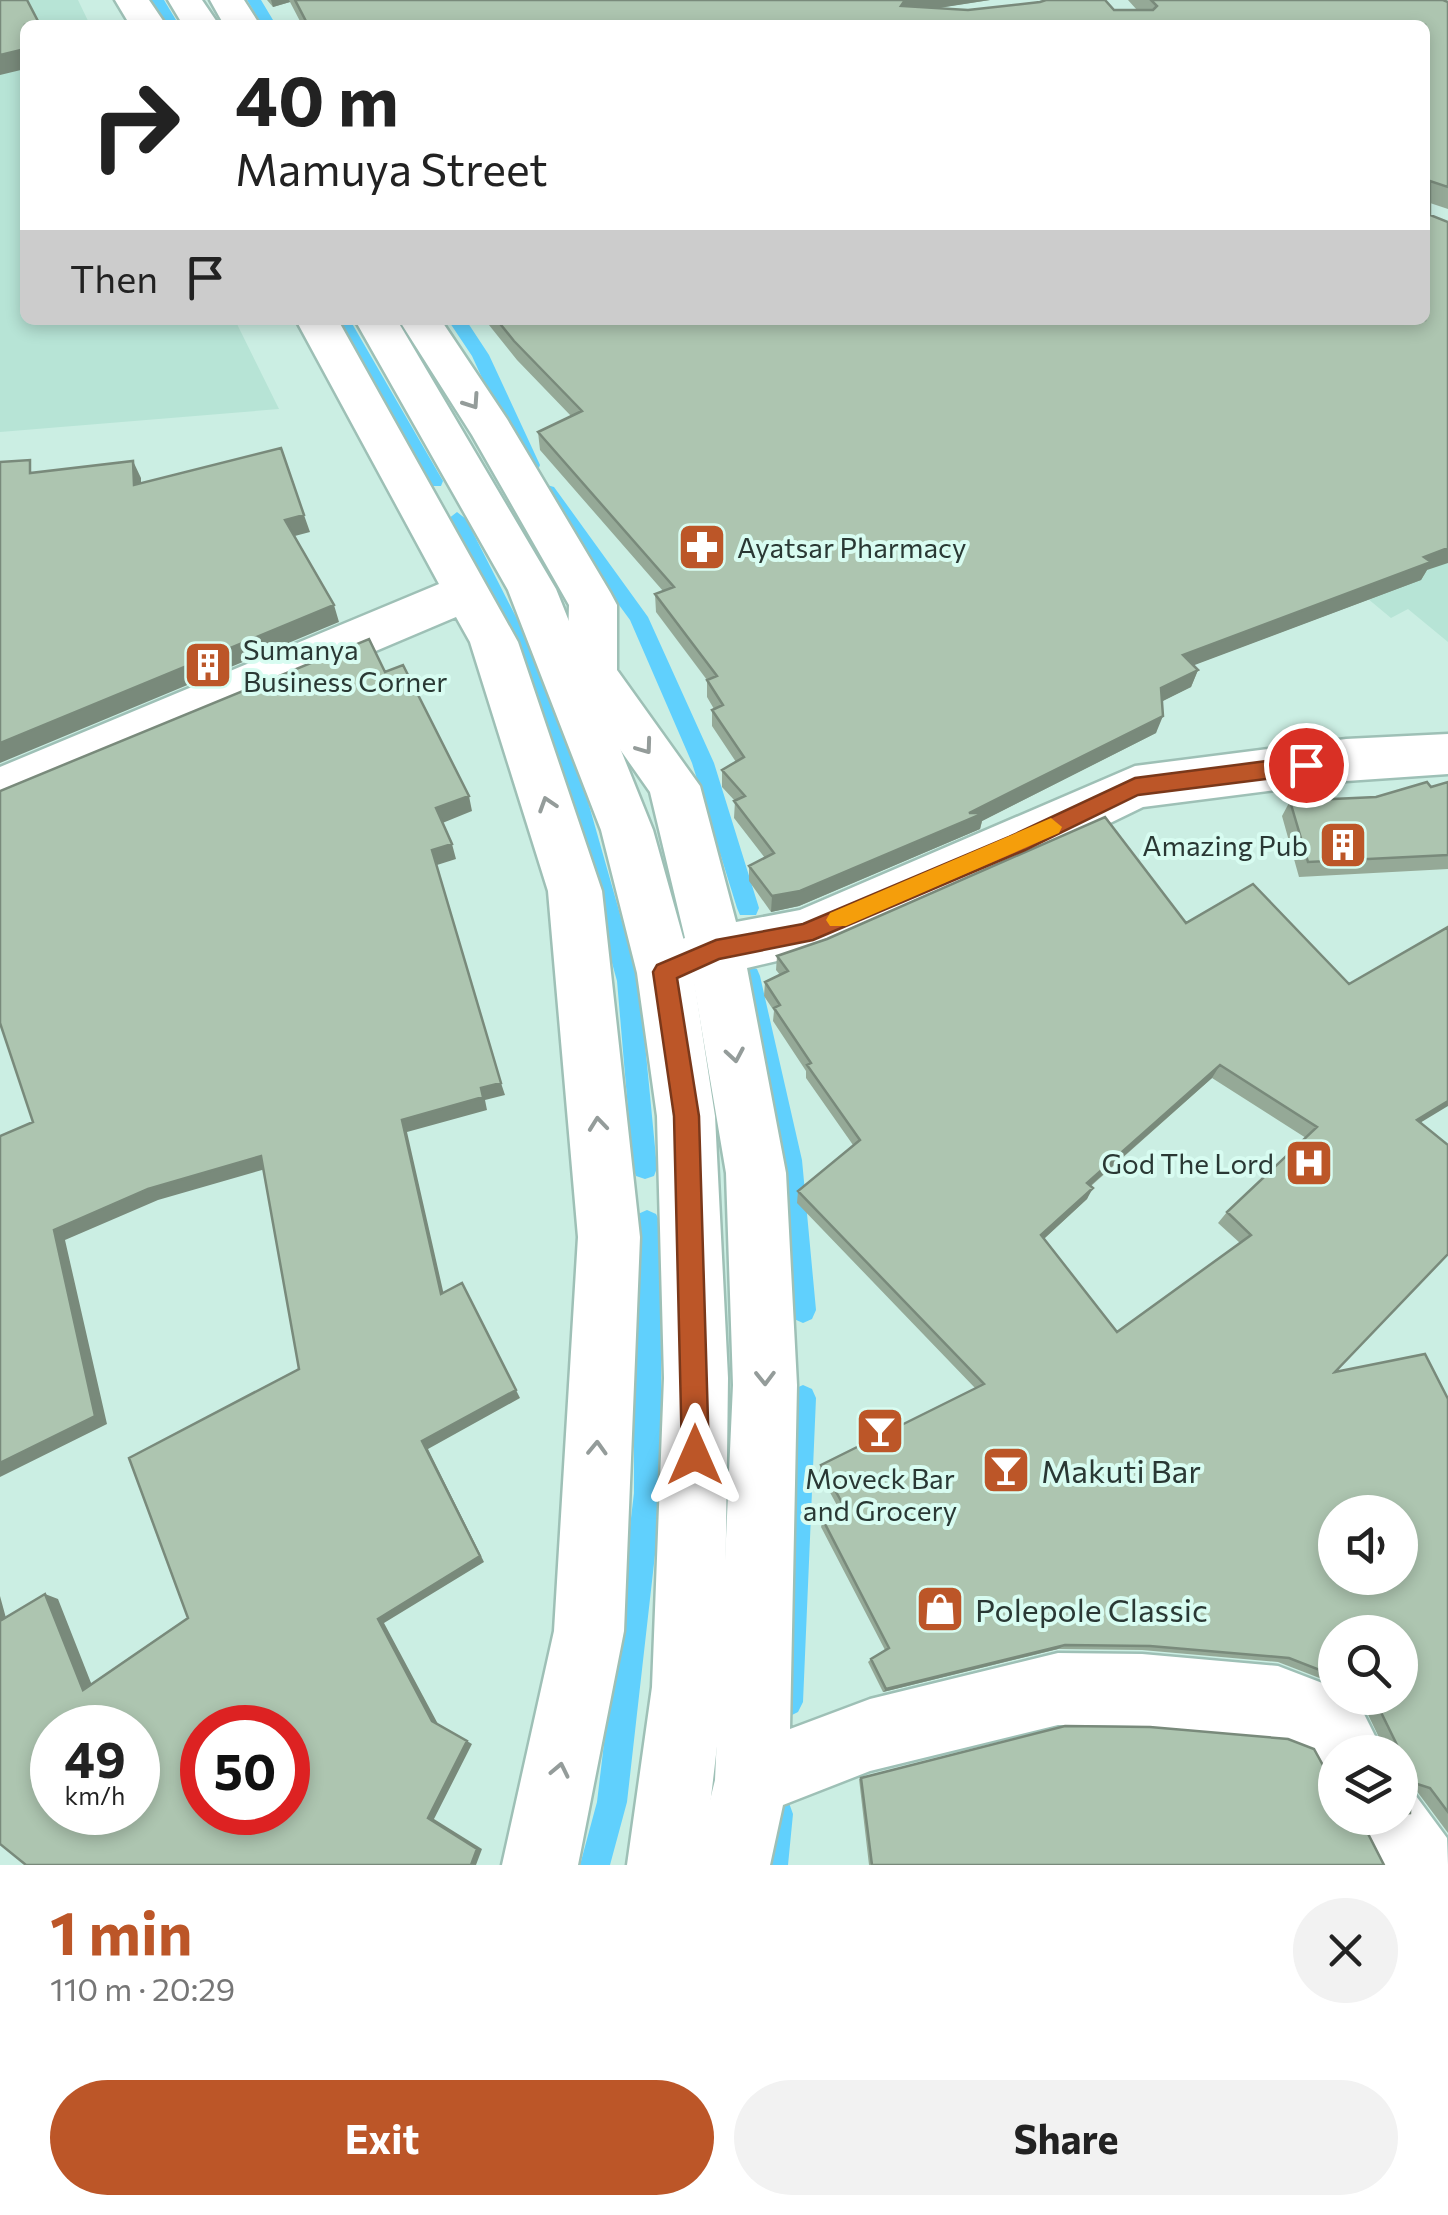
<!DOCTYPE html>
<html lang="en">
<head>
<meta charset="utf-8">
<style>
  :root { --surface:#fff; --page:#f2f2f2; --text:#222; --muted:#767676; --accent:#bc5628 }
  body { margin:0; font-family:Commissioner,sans-serif; background:var(--page); color:var(--text); height:100vh; display:flex; flex-direction:column; font-size:38px; white-space:nowrap }
  * { box-sizing:border-box; margin:0 }
  p { font-size:32px; color:var(--muted) }
  .icon { flex:none; width:55px; height:55px; fill:none; stroke:currentColor; stroke-width:2; stroke-linecap:round; stroke-linejoin:round }
  .map { position:relative; height:1865px; overflow:hidden }
  .panel { display:flex; flex-direction:column; background:var(--surface); flex:1 }
  .panel>* { flex:none }
  .guide { position:absolute; left:20px; top:20px; width:1410px; height:305px; border-radius:15px; box-shadow:0 5px 15px #0003; background:#fff; color:var(--text); overflow:hidden }
  .buttons { position:absolute; left:1318px; top:1495px; display:grid; gap:20px }
  .buttons a { display:grid; place-items:center; width:100px; height:100px; border-radius:50%; background:var(--surface); box-shadow:0 5px 15px #0003; font-size:50px }
  .speed { position:absolute; left:30px; top:1705px; display:flex; gap:20px; font-size:50px; font-weight:700; text-align:center }
  .speed>* { display:grid; place-content:center; width:130px; height:130px; border-radius:50%; background:var(--surface); box-shadow:0 5px 15px #0003; line-height:1 }
  .speed small { font-size:25px; font-weight:400 }
  .speed .limit { border:15px solid #d22; background:#fff; color:#111 }
  .pin { position:absolute; display:grid; place-items:center; width:85px; height:85px; color:#fff; margin:-42px; border:5px solid #fff; border-radius:50%; box-shadow:0 2px 10px #0007 }
  .me { position:absolute; width:110px; margin:-55px; rotate:0deg; stroke-linejoin:round; filter:drop-shadow(0 0 8px #0008) }
  .turn { display:flex; align-items:center; gap:35px; height:210px; padding:0 50px; font-size:45px }
  .turn .icon { width:130px; height:130px; stroke-width:2.5 }
  .turn b { display:block; font-size:70px; line-height:85px }
  .then { display:flex; align-items:center; height:95px; padding:0 50px; background:#0003; gap:20px; font-size:38px }
  .round { display:grid; place-items:center; flex:none; width:105px; height:105px; border-radius:52px; background:var(--page) }
  .overview { display:flex; align-items:center; justify-content:space-between; height:170px; padding:0 50px }
  h1 { font-size:60px; font-weight:700; line-height:75px; color:var(--accent) }
  .primary-button { display:flex; gap:20px; margin-top:auto; padding:20px 50px }
  .primary-button a { flex:1; height:115px; border-radius:60px; background:var(--accent); color:#fff; font-size:40px; font-weight:700; line-height:115px; text-align:center }
  .primary-button a+a { background:var(--page); color:var(--text) }
  .map>svg:first-child { display:block }
  .built { fill:#b7e4d6 }
  .lines { fill:none; stroke-linecap:round; stroke-linejoin:round }
  .stream { fill:#60d0fd; fill-rule:evenodd }
  .minor-casing { stroke:#9ec0b6; stroke-width:5 }
  .major-casing { stroke:#9ec0b6; stroke-width:5 }
  .minor { fill:#fff; fill-rule:evenodd }
  .major { fill:#fff; fill-rule:evenodd }
  .wall { fill:#95a997; fill-rule:evenodd }
  .shaded-wall { fill:#798a7b }
  .building { fill:#adc5b0; stroke:#798a7b; stroke-width:2.5; fill-rule:evenodd }
  .oneway { stroke:#949c9a }
  .route { fill:#bc5628; stroke:#7a381a; stroke-width:2.5 }
  .slow { fill:#f59e0b }
  .labels { text-anchor:middle; dominant-baseline:central; stroke-width:8; stroke-linejoin:round; paint-order:stroke }
  .poi-label { font-size:28px; fill:#2a3834; stroke:#d8fcf1; text-anchor:start }
  .near-poi-label { font-size:32px; fill:#2a3834; stroke:#d8fcf1; text-anchor:start }
</style>
</head>
<body>
<div class="map">
<svg width="1448" height="1865" viewBox="0 0 1448 1865">
  <rect width="100%" height="100%" fill="#cbeee3"/>
  <path class="built" d="M 0,0 L 78,0 L 90,25 L 25,25 L 25,320 L 235,320 L 279,409 L 0,432 Z
    M 1448,466 L 1448,642 L 1408,609 L 1391,618 L 1367,598 Z"/>
  <g class="lines">
    <path class="stream" d="M 150,0 L 164,0 L 179,25 L 165,25 Z
      M 247,0 L 261,0 L 276,25 L 262,25 Z
      M 332,320 L 350,320 L 443,481 L 441,486 L 427,486 Z
      M 448,320 L 466,320 L 489,355 L 540,465 L 538,470 L 524,470 L 472,356 Z
      M 547,485 L 554,487 L 648,617 L 714,763 L 759,908 L 756,915 L 740,915 L 737,908 L 692,763 L 630,620 L 540,497 L 540,487 Z
      M 457,512 L 466,519 L 560,703 L 639,981 L 657,1168 L 654,1176 L 645,1179 L 636,1176 L 633,1168 L 617,981 L 540,703 L 448,519 Z
      M 749,966 L 757,969 L 760,976 L 802,1160 L 816,1310 L 812,1319 L 803,1323 L 794,1319 L 790,1310 L 778,1160 L 738,976 L 741,969 Z
      M 647,1210 L 656,1214 L 660,1222 L 662,1493 L 627,1802 L 610,1865 L 580,1865 L 597,1802 L 634,1493 L 634,1222 L 638,1214 Z
      M 803,1385 L 812,1389 L 816,1398 L 803,1702 L 798,1712 L 788,1717 L 778,1712 L 773,1702 L 790,1398 L 794,1389 Z
      M 778,1799 L 789,1803 L 793,1814 L 788,1865 L 758,1865 L 767,1803 Z"/>
    <g class="minor-casing">
      <path id="minor" d="M 115,0 L 149,0 L 166,25 L 130,25 Z
        M 210,0 L 244,0 L 260,25 L 224,25 Z
        M 296,320 L 338,320 L 518,642 L 602,891 L 640,1237 L 624,1631 L 578,1865 L 502,1865 L 554,1631 L 578,1237 L 548,891 L 470,642 L 456,617 L 0,810 L 0,767 L 439,584 Z
        M 399,320 L 441,320 L 507,419 L 610,592 L 617,605 L 617,670 L 700,786 L 736,922 L 800,910 L 1135,766 L 1346,739 L 1448,734 L 1448,774 L 1346,781 L 1143,807 L 1036,859 L 824,950 L 747,968 L 786,1173 L 797,1385 L 790,1729 L 870,1699 L 1058,1653 L 1142,1654 L 1278,1666 L 1330,1686 L 1335,1688 L 1335,1698 L 1356,1698 L 1383,1752 L 1335,1752 L 1335,1783 L 1321,1778 L 1305,1748 L 1278,1738 L 1142,1726 L 1058,1725 L 870,1771 L 783,1805 L 770,1865 L 694,1865 L 715,1780 L 733,1385 L 726,1173 L 694,984 L 681,989 L 661,982 L 653,965 L 661,948 L 685,938 L 650,792 L 567,674 L 569,605 L 472,435 Z
        M 1400,1786 L 1413,1792 L 1447,1838 L 1448,1865 L 1375,1865 L 1361,1844 L 1350,1818 L 1400,1818 Z"/>
    </g>
    <g class="major-casing">
      <path id="major" d="M 168,0 L 202,0 L 219,25 L 183,25 Z
        M 355,320 L 397,320 L 556,589 L 653,830 L 693,973 L 715,1116 L 728,1378 L 724,1687 L 703,1865 L 627,1865 L 652,1687 L 664,1378 L 657,1116 L 637,973 L 601,830 L 508,590 Z"/>
    </g>
    <use href="#minor" class="minor"/>
    <use href="#major" class="major"/>
  </g>
  <path class="wall" d="M 267,0 L 990,0 L 937,8 L 968,10 L 1137,10 L 1128,0 L 1443,0 L 1448,2 L 1448,209 L 1430,203 L 1427,570 L 1421,580 L 1193,665 L 1198,670 L 1191,687 L 1162,701 L 1156,733 L 982,821 L 980,829 L 799,906 L 771,912 L 749,881 L 749,866 L 765,858 L 734,818 L 735,801 L 722,787 L 722,770 L 736,762 L 712,726 L 712,710 L 714,709 L 707,697 L 707,680 L 656,612 L 655,594 L 663,591 L 540,450 L 538,432 L 571,416 L 517,360 L 485,320 L 1425,320 L 1425,25 L 302,25 L 290,2 L 273,7 Z
    M 1448,782 L 1448,869 L 1299,877 L 1282,816 L 1290,801 L 1376,797 L 1431,787 Z
    M 1186,923 L 1420,1123 L 1335,1372 L 1448,1399 L 1448,1833 L 1416,1790 L 1411,1788 L 1386,1752 L 1360,1698 L 1400,1698 L 1335,1632 L 1335,1684 L 1278,1662 L 1142,1650 L 1058,1649 L 883,1692 L 868,1662 L 871,1659 L 885,1650 L 821,1527 L 823,1520 L 840,1511 L 819,1472 L 821,1465 L 975,1388 L 797,1203 L 798,1191 L 853,1145 L 806,1078 L 806,1071 L 773,1021 L 774,1011 L 764,996 L 765,982 L 780,975 L 776,970 L 777,956 ZM 1212,1078 L 1306,1138 L 1227,1212 L 1218,1223 L 1240,1243 L 1117,1332 L 1044,1239 L 1087,1199 L 1091,1186 Z
    M 861,1778 L 1330,1778 L 1384,1865 L 869,1865 L 859,1779 Z"/>
  <path class="shaded-wall" d="M 271,0 L 289,0 L 290,2 L 273,7 Z
    M 905,0 L 990,0 L 907,13 L 901,6 Z
    M 25,49 L 25,69 L 0,75 L 0,55 Z
    M 133,461 L 141,478 L 141,503 L 134,485 Z
    M 304,515 L 310,532 L 291,537 L 285,520 Z
    M 1448,548 L 1448,563 L 1427,570 L 1421,580 L 1176,672 L 1183,655 Z
    M 334,605 L 339,622 L 0,763 L 0,743 Z
    M 1198,670 L 1191,687 L 1155,705 L 1161,688 Z
    M 1163,716 L 1156,733 L 982,821 L 980,829 L 799,906 L 771,912 L 772,896 L 969,813 Z
    M 469,796 L 472,811 L 440,824 L 436,808 Z
    M 452,844 L 456,859 L 437,865 L 432,850 Z
    M 1220,1065 L 1212,1078 L 1081,1194 L 1087,1183 Z
    M 501,1083 L 505,1095 L 485,1100 L 487,1110 L 407,1132 L 446,1304 L 441,1294 L 402,1120 L 481,1088 Z
    M 1448,1101 L 1448,1106 L 1405,1132 L 1417,1120 Z
    M 261,1156 L 269,1168 L 158,1200 L 65,1240 L 107,1424 L 0,1477 L 0,1463 L 54,1230 L 148,1189 Z
    M 1093,1188 L 1087,1199 L 1036,1246 L 1041,1235 Z
    M 516,1390 L 520,1398 L 428,1449 L 484,1562 L 384,1623 L 438,1724 L 472,1744 L 434,1819 L 482,1849 L 476,1865 L 471,1865 L 428,1818 L 432,1721 L 378,1619 L 422,1441 Z
    M 45,1594 L 58,1599 L 95,1693 L 83,1690 Z
    M 0,1596 L 9,1629 L 0,1626 Z
    M 1065,1645 L 1058,1649 L 883,1692 L 886,1689 Z"/>
  <path class="building" d="M 0,0 L 27,0 L 40,25 L 25,25 L 25,49 L 0,55 Z
    M 295,0 L 905,0 L 901,6 L 968,10 L 1040,2 L 1046,0 L 1105,0 L 1114,10 L 1153,10 L 1157,6 L 1151,0 L 1443,0 L 1448,2 L 1448,187 L 1430,181 L 1430,215 L 1448,222 L 1448,548 L 1424,557 L 1431,562 L 1183,655 L 1198,670 L 1161,688 L 1163,716 L 969,813 L 984,813 L 800,891 L 772,896 L 749,866 L 774,853 L 734,801 L 745,796 L 722,770 L 744,757 L 712,710 L 723,705 L 707,680 L 717,676 L 655,594 L 674,587 L 538,432 L 582,411 L 514,341 L 497,320 L 1425,320 L 1425,25 L 308,25 Z
    M 281,448 L 304,515 L 285,520 L 334,605 L 0,743 L 0,462 L 30,460 L 30,473 L 133,461 L 134,485 Z
    M 369,639 L 385,672 L 403,665 L 469,796 L 436,808 L 452,844 L 432,850 L 501,1083 L 481,1088 L 483,1097 L 402,1120 L 441,1294 L 462,1283 L 516,1390 L 422,1441 L 480,1556 L 378,1619 L 432,1721 L 467,1741 L 428,1818 L 477,1849 L 471,1865 L 26,1865 L 0,1844 L 0,1621 L 45,1594 L 83,1690 L 188,1618 L 129,1458 L 299,1369 L 261,1156 L 148,1189 L 54,1230 L 95,1416 L 0,1463 L 0,1136 L 33,1122 L 0,1023 L 0,791 ZM 52,1728 L 138,1728 L 138,1812 L 52,1812 ZM 202,1728 L 288,1728 L 288,1812 L 202,1812 Z
    M 1427,782 L 1431,787 L 1448,782 L 1448,855 L 1308,862 L 1290,801 L 1376,797 Z
    M 1105,817 L 1186,923 L 1253,884 L 1349,984 L 1448,927 L 1448,1101 L 1417,1120 L 1448,1145 L 1448,1254 L 1335,1372 L 1425,1354 L 1448,1399 L 1448,1812 L 1430,1788 L 1411,1782 L 1410,1813 L 1400,1814 L 1400,1752 L 1371,1752 L 1400,1751 L 1374,1698 L 1400,1698 L 1400,1632 L 1335,1632 L 1335,1676 L 1289,1658 L 1150,1646 L 1065,1645 L 886,1689 L 871,1659 L 889,1648 L 823,1520 L 845,1508 L 821,1465 L 984,1384 L 798,1191 L 860,1140 L 807,1065 L 811,1063 L 774,1008 L 780,1005 L 765,982 L 788,971 L 777,956 L 827,939 ZM 1220,1065 L 1317,1127 L 1227,1212 L 1251,1235 L 1117,1332 L 1041,1235 L 1093,1188 L 1087,1183 ZM 1335,1512 L 1400,1512 L 1400,1578 L 1335,1578 Z
    M 1065,1726 L 1150,1727 L 1288,1739 L 1314,1749 L 1330,1778 L 1335,1780 L 1335,1818 L 1360,1818 L 1384,1865 L 872,1865 L 861,1778 Z"/>
  <defs><path id="oneway-chevron" d="M-2-3.5L2.5 0L-2 3.5" fill="none" stroke-width="1.6" stroke-linecap="round" stroke-linejoin="round" transform="scale(2.5)"/></defs>
  <g class="oneway">
    <use href="#oneway-chevron" transform="translate(472 402) rotate(56)"/>
    <use href="#oneway-chevron" transform="translate(645 747) rotate(54)"/>
    <use href="#oneway-chevron" transform="translate(547 804) rotate(-108)"/>
    <use href="#oneway-chevron" transform="translate(735 1055) rotate(80)"/>
    <use href="#oneway-chevron" transform="translate(598 1124) rotate(-96)"/>
    <use href="#oneway-chevron" transform="translate(765 1378) rotate(89)"/>
    <use href="#oneway-chevron" transform="translate(597 1448) rotate(-88)"/>
    <use href="#oneway-chevron" transform="translate(560 1770) rotate(-78)"/>
  </g>
  <path class="route" d="M 1306,756 L 1317,765 L 1306,774 L 1138,795 L 1025,850 L 813,940 L 719,959 L 677,978 L 699,1116 L 709,1455 L 705,1465 L 695,1469 L 686,1465 L 682,1455 L 674,1116 L 653,972 L 657,965 L 716,940 L 803,924 L 1009,837 L 1135,778 Z"/>
  <path class="slow" d="M 1051,818 L 1062,827 L 1059,833 L 846,926 L 830,926 L 826,920 L 830,913 Z"/>
  <defs>
    <g id="pharmacy-square" transform="scale(2.5)"><rect x="-9" y="-9" width="18" height="18" rx="4" fill="#bc5628" stroke="#d8fcf1"/><path d="M-2-6h4v4h4v4h-4v4h-4v-4h-4v-4h4Z" fill="#fff"/></g>
    <g id="building-square" transform="scale(2.5)"><rect x="-9" y="-9" width="18" height="18" rx="4" fill="#bc5628" stroke="#d8fcf1"/><path d="M-4-6H4V6H1V3H-1V6H-4ZM-2.5-4.3h1.7v1.8h-1.7ZM.8-4.3h1.7v1.8H.8ZM-2.5-1h1.7V.8h-1.7ZM.8-1h1.7V.8H.8Z" fill="#fff"/></g>
    <g id="hospital-square" transform="scale(2.5)"><rect x="-9" y="-9" width="18" height="18" rx="4" fill="#bc5628" stroke="#d8fcf1"/><path d="M-5-5h3v3.5h4V-5h3V5h-3V1.5h-4V5h-3Z" fill="#fff"/></g>
    <g id="bar-square" transform="scale(2.5)"><rect x="-9" y="-9" width="18" height="18" rx="4" fill="#bc5628" stroke="#d8fcf1"/><path d="M-6-5H6L.8 .8V4.5H3.5V6h-7V4.5H-.8V.8Z" fill="#fff"/></g>
    <g id="shop-square" transform="scale(2.5)"><rect x="-9" y="-9" width="18" height="18" rx="4" fill="#bc5628" stroke="#d8fcf1"/><path d="M-5-2.5h2.3a2.7 3.5 0 0 1 5.4 0H5L5.5 6h-11ZM-1.5-2.5h3a1.5 2.3 0 0 0-3 0Z" fill="#fff"/></g>
  </defs>
  <g fill-rule="evenodd">
    <use href="#pharmacy-square" x="702" y="547"/>
    <use href="#building-square" x="208" y="665"/>
    <use href="#building-square" x="1343" y="845"/>
    <use href="#hospital-square" x="1309" y="1163"/>
    <use href="#bar-square" x="880" y="1431"/>
    <use href="#bar-square" x="1006" y="1470"/>
    <use href="#shop-square" x="940" y="1609"/>
  </g>
  <g class="labels">
    <g class="poi-label">
      <text x="737" y="547">Ayatsar Pharmacy</text>
      <text x="243" y="649">Sumanya<tspan x="243" dy="32">Business Corner</tspan></text>
      <text x="1308" y="845" text-anchor="end">Amazing Pub</text>
      <text x="1274" y="1163" text-anchor="end">God The Lord</text>
      <text x="880" y="1478" text-anchor="middle">Moveck Bar<tspan x="880" dy="32">and Grocery</tspan></text>
    </g>
    <g class="near-poi-label">
      <text x="1041" y="1470">Makuti Bar</text>
      <text x="975" y="1609">Polepole Classic</text>
    </g>
  </g>
</svg>
<div class="buttons">
<a><svg class="icon" aria-label="sound" viewBox="0 0 24 24"><path d="M4 9h4l5-4v14l-5-4H4zM17 9q2 3 0 6"/></svg></a>
<a><svg class="icon" aria-label="search" viewBox="0 0 24 24"><circle cx="10" cy="10" r="6"/><path d="M15 15l6 6"/></svg></a>
<a><svg class="icon" aria-label="layers" viewBox="0 0 24 24"><path d="M12 4l9 5-9 5-9-5zM3 14l9 5 9-5"/></svg></a>
</div>
<div class="speed"><div>49<small>km/h</small></div><div class="limit">50</div></div>
<div class="pin" style="left:1306px;top:765px;background:#d93025"><svg class="icon" aria-label="arrive" viewBox="0 0 24 24"><path d="M6 21V4h12l-3 4 3 4H6"/></svg></div>
<svg class="me" style="left:695px;top:1455px" viewBox="-20 -20 40 40"><path d="M0-17L14 15 0 8-14 15z" fill="#bc5628" stroke="#fff" stroke-width="4"/></svg>
<div class="guide">
<div class="turn"><svg class="icon" aria-label="right" viewBox="0 0 24 24"><path d="M7 20v-9h11M14 6l5 5-5 5"/></svg><div><b>40 m</b>Mamuya Street</div></div>
<div class="then">Then<svg class="icon" aria-label="arrive" viewBox="0 0 24 24"><path d="M6 21V4h12l-3 4 3 4H6"/></svg></div>
</div>
</div>
<section class="panel">
<div class="overview"><div><h1>1 min</h1><p>110 m · 20:29</p></div><a class="round"><svg class="icon" aria-label="close" viewBox="0 0 24 24"><path d="M6 6l12 12M18 6L6 18"/></svg></a></div>
<div class="primary-button"><a>Exit</a><a>Share</a></div>
</section>
</body>
</html>
